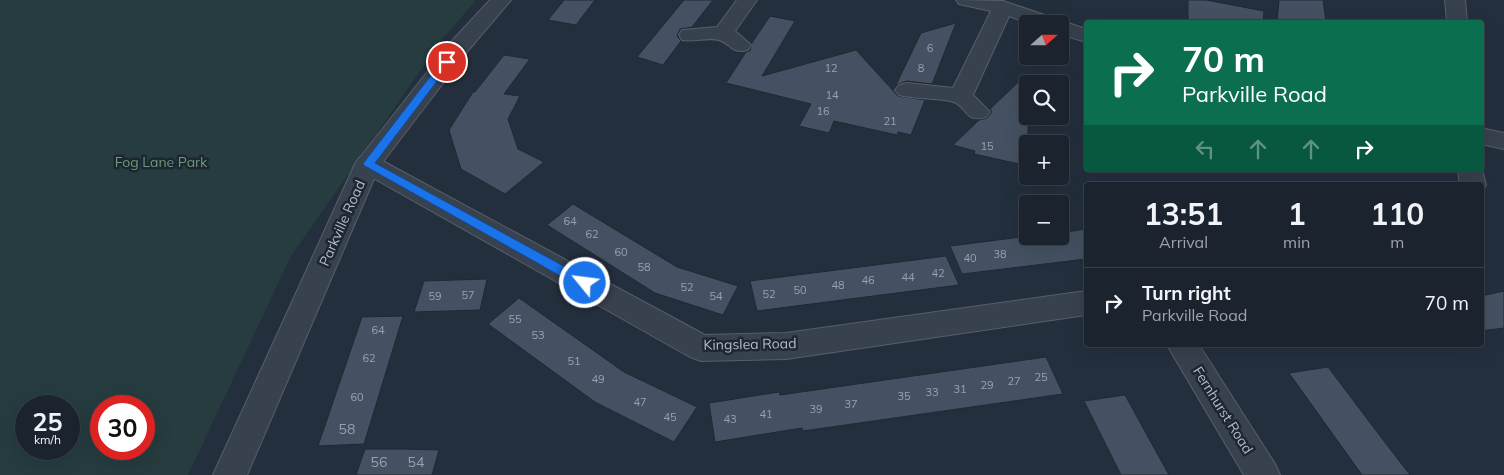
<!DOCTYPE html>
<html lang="en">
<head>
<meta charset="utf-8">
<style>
  :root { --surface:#1b232e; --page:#282f3a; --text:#f1f3f6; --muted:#a0a4aa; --line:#39404a }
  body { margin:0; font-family:Mulish,sans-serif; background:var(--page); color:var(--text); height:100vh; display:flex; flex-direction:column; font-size:19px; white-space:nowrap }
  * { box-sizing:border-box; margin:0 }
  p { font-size:16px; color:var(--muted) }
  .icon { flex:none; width:28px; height:28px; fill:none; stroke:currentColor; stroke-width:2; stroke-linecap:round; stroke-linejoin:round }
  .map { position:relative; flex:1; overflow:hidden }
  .side { position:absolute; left:1084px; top:182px; width:400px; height:165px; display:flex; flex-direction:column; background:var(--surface); border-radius:5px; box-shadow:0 5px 20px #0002,0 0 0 1px var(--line) }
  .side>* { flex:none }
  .guide { position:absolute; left:1084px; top:20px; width:400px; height:152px; border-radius:5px; box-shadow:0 5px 20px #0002,0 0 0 1px var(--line); background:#0b6e4f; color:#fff; overflow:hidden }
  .needle { width:32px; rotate:69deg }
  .fabs { position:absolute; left:1019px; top:15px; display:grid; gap:10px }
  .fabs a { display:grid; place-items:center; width:50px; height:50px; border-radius:5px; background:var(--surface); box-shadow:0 5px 20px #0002,0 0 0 1px var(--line); font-size:25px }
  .speed { position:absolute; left:15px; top:395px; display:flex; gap:10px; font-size:25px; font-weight:700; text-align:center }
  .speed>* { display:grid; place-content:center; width:65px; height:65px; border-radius:50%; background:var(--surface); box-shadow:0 5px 20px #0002,0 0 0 1px var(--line); line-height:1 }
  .speed small { font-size:12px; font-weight:400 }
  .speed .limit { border:8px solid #d22; background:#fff; color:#111 }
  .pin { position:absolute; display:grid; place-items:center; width:42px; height:42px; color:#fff; margin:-21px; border:2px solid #fff; border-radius:50%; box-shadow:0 1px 5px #0007 }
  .me { position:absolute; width:55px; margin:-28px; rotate:299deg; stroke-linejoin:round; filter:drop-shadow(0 0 4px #0008) }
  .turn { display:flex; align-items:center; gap:18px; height:105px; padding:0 15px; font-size:22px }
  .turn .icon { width:65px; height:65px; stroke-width:2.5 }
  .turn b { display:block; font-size:35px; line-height:42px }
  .lanes { display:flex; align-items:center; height:48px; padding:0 15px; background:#0003; justify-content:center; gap:25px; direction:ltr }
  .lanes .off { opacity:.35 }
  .eta { display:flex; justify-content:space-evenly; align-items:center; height:85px; text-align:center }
  .eta b { font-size:30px; font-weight:700; line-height:35px }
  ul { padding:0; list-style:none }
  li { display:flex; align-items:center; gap:15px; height:70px; padding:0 15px; border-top:1px solid var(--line) }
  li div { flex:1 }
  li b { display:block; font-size:19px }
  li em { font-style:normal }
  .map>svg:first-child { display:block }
  .green { fill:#263c3f; fill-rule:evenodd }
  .building { fill:#455162; stroke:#1f2835 }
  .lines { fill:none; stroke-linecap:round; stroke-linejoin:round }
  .minor-casing { stroke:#565f6c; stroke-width:2 }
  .tertiary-casing { stroke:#565f6c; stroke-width:2 }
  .minor { fill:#38414e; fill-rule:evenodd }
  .tertiary { fill:#38414e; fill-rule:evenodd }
  .route { fill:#1a73e8; stroke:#114b97 }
  .labels { text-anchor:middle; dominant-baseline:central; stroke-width:5; stroke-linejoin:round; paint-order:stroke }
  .number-label { font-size:11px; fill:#98a1af }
  .park-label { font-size:14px; fill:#6b9a76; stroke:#1d2633 }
  .street-label { font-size:14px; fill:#b4bcc9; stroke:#1d2633 }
  .near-number-label { font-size:14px; fill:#98a1af }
</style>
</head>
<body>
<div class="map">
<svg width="1504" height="475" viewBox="0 0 1504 475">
  <rect width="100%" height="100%" fill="#242f3e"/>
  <path class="green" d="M 0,0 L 476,0 L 444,37 L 291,256 L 188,475 L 0,475 ZM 26,406 L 69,406 L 69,449 L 26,449 ZM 101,406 L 144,406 L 144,449 L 101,449 Z"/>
  <path class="building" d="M 564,0 L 595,0 L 576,25 L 548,20 Z
    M 684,0 L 713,0 L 692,27 L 680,29 L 677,36 L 681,41 L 663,65 L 637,57 Z
    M 1188,0 L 1206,0 L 1264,11 L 1263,22 L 1188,22 Z
    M 1279,0 L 1323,0 L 1326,22 L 1277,22 Z
    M 770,16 L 795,21 L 762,76 L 856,50 L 898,96 L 925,100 L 911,135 L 898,132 L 897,135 L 834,121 L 829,133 L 799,126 L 811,104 L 726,83 L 746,52 L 750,51 L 752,43 Z
    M 956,23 L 932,84 L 907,81 L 896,85 L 921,33 Z
    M 504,55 L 530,59 L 504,94 L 520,96 L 508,119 L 518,149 L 544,162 L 505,194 L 461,169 L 449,130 L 473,92 L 475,92 Z
    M 1028,73 L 1028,166 L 974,154 L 975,151 L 953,145 L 979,120 L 987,118 L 992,112 L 990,109 Z
    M 573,204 L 677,267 L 738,286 L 723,315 L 655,293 L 547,225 Z
    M 1086,229 L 1086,259 L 962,274 L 950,246 L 1029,236 L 1060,236 L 1060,233 Z
    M 946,256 L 959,285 L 757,311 L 750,281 Z
    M 487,279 L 480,310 L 414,312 L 424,281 Z
    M 1504,291 L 1504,328 L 1481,331 L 1481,296 Z
    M 519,298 L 624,372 L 697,407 L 674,442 L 595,402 L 488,324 Z
    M 403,316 L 364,444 L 318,446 L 362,317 Z
    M 1046,357 L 1063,394 L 803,431 L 802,428 L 715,442 L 709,403 L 779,392 L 780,395 Z
    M 1328,367 L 1374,428 L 1410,475 L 1362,475 L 1289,373 Z
    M 1125,395 L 1142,426 L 1169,475 L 1121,475 L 1084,401 Z
    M 365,449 L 402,449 L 439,450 L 432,475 L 356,475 Z"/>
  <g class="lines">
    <g class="minor-casing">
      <path id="minor" d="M 737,0 L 757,0 L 735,31 L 751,45 L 748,50 C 730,54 732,44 719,40 C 709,37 694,42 682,40 L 679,35 L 682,30 L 717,27 Z
        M 956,0 L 1003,1 L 1086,29 L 1086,42 L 1060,34 L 1060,24 L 1030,24 L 1009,16 L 973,95 L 990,112 L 986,117 C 965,123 968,108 954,102 C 941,98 914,99 899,95 L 895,90 L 899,85 L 907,83 L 953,88 L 991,11 L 959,4 Z
        M 1445,0 L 1465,0 L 1467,22 L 1447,22 Z
        M 1481,128 L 1504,133 L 1504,149 L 1481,144 Z
        M 368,155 L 377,158 L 705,335 L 786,333 L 1086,291 L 1086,315 L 786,359 L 701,361 L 690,357 L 359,170 L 355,164 L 359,158 Z
        M 1481,166 L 1486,185 L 1482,191 L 1481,185 L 1460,185 L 1458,170 L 1481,170 Z
        M 1167,345 L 1199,345 L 1275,464 L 1280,475 L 1244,475 Z"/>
    </g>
    <g class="tertiary-casing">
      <path id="tertiary" d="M 490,0 L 511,0 L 466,53 L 379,167 L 247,475 L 213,475 L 355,164 L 450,43 Z"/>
    </g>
    <use href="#minor" class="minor"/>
    <use href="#tertiary" class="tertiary"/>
  </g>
  <path class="route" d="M 447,59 L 450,60 L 450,64 L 375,163 L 589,280 L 591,283 L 589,287 L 580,287 L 365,166 L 363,164 L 365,161 L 443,60 Z"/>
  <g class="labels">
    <g class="number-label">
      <text x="930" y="48">6</text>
      <text x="831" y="68">12</text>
      <text x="921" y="68">8</text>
      <text x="832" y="95">14</text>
      <text x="823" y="111">16</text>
      <text x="890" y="121">21</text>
      <text x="987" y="146">15</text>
      <text x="570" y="221">64</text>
      <text x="592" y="234">62</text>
      <text x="621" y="252">60</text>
      <text x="1000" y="254">38</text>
      <text x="970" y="258">40</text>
      <text x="644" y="267">58</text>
      <text x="938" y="273">42</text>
      <text x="908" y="277">44</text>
      <text x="868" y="280">46</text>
      <text x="838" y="285">48</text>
      <text x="687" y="287">52</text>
      <text x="800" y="290">50</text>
      <text x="769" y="294">52</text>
      <text x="468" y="295">57</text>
      <text x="435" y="296">59</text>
      <text x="716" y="296">54</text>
      <text x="515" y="319">55</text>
      <text x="378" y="330">64</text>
      <text x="538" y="335">53</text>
      <text x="369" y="358">62</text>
      <text x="574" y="361">51</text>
      <text x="1041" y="377">25</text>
      <text x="598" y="379">49</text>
      <text x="1014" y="381">27</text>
      <text x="987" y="385">29</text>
      <text x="960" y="389">31</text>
      <text x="932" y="392">33</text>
      <text x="904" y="396">35</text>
      <text x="357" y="397">60</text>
      <text x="640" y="402">47</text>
      <text x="851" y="404">37</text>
      <text x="816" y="409">39</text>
      <text x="766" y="414">41</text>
      <text x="670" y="417">45</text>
      <text x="730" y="419">43</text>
    </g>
    <g class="park-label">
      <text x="161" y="162">Fog Lane Park</text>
    </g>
    <g class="street-label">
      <text transform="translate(342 223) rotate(-66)">Parkville Road</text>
      <text transform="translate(750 344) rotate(-1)">Kingslea Road</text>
      <text transform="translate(1223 410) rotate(58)">Fernhurst Road</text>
    </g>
    <g class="near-number-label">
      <text x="347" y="429">58</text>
      <text x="379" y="462">56</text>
      <text x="416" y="462">54</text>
    </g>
  </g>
</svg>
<div class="fabs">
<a><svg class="needle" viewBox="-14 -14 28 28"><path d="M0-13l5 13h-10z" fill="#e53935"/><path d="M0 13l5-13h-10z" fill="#a0a4aa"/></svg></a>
<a><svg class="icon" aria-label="search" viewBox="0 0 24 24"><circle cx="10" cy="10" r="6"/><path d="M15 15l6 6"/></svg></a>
<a>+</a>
<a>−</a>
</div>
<div class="speed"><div>25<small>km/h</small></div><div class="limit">30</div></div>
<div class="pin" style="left:447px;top:62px;background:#d93025"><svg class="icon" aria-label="arrive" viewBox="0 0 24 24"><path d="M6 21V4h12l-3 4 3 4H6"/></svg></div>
<svg class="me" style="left:585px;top:283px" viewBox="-20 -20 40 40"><circle r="17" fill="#1a73e8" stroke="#fff" stroke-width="3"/><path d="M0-11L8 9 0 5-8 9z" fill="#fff"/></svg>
<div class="guide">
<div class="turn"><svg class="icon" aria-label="right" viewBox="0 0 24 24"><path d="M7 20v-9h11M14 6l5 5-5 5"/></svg><div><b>70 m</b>Parkville Road</div></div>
<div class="lanes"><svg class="icon off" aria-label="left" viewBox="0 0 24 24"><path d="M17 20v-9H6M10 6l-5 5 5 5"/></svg><svg class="icon off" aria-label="ahead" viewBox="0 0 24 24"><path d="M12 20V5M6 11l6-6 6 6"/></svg><svg class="icon off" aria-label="ahead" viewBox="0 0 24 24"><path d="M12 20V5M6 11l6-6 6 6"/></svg><svg class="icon" aria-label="right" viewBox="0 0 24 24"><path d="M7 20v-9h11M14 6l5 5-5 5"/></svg></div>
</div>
<section class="side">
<div class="eta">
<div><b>13:51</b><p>Arrival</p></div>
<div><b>1</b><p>min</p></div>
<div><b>110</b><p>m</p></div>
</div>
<ul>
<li><svg class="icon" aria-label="right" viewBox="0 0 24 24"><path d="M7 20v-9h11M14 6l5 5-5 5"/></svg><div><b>Turn right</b><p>Parkville Road</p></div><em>70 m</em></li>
</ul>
</section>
</div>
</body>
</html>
